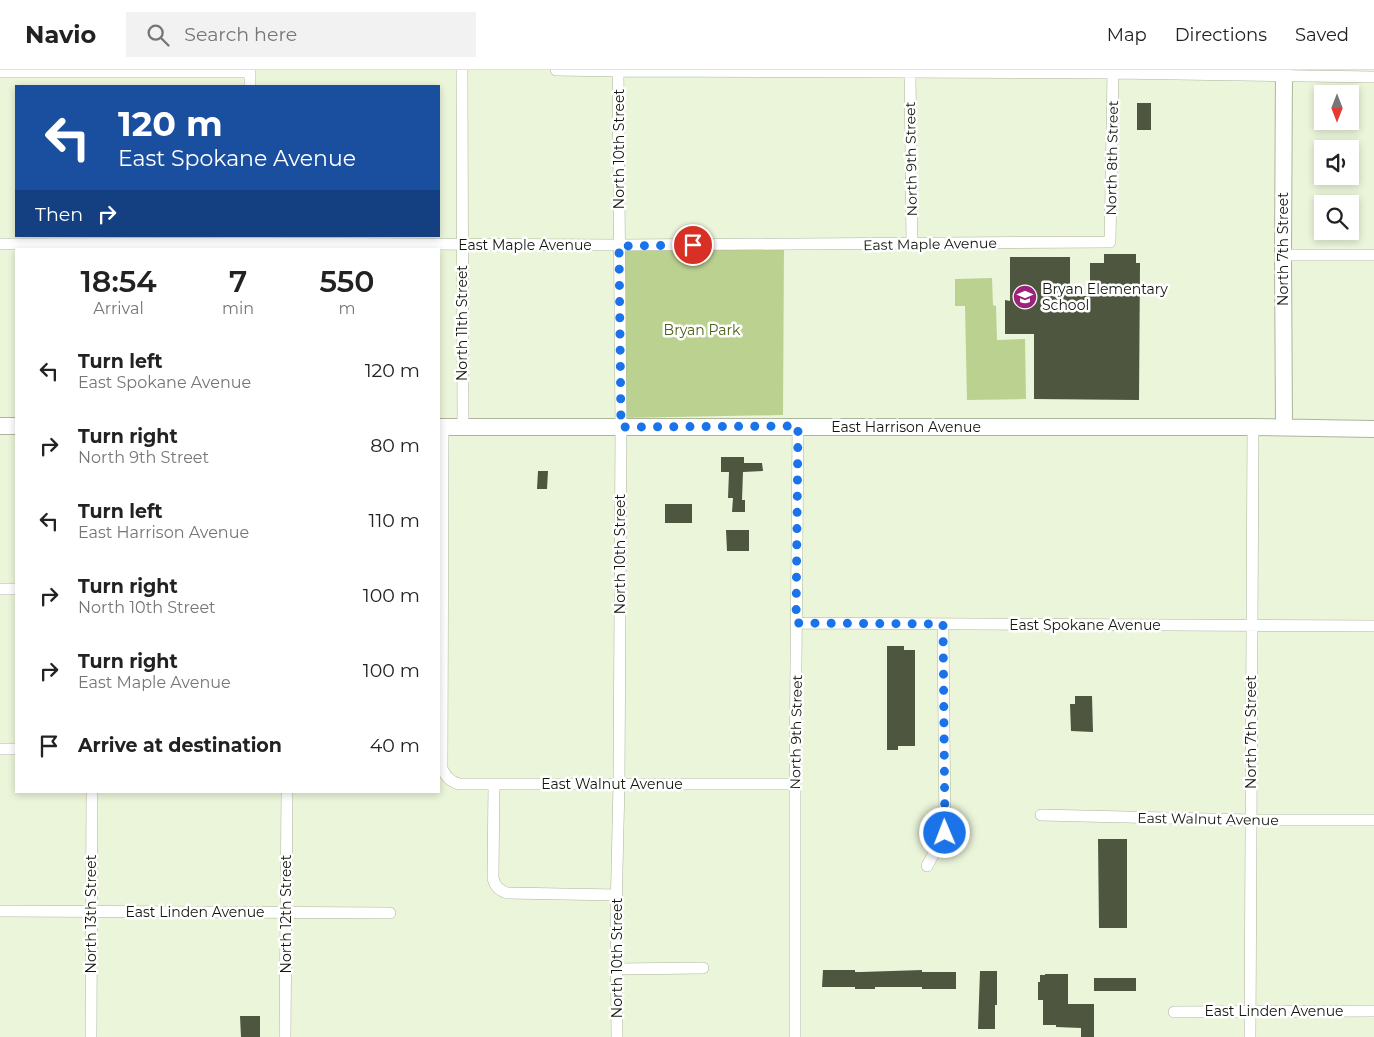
<!DOCTYPE html>
<html lang="en">
<head>
<meta charset="utf-8">
<style>
  :root { --surface:#fff; --page:#f2f2f2; --text:#222; --muted:#767676; --line:#e0e0e0 }
  body { margin:0; font-family:Montserrat,sans-serif; background:var(--page); color:var(--text); height:100vh; display:flex; flex-direction:column; font-size:19px; white-space:nowrap }
  * { box-sizing:border-box; margin:0 }
  p { font-size:16px; color:var(--muted) }
  .icon { flex:none; width:28px; height:28px; fill:none; stroke:currentColor; stroke-width:2; stroke-linecap:round; stroke-linejoin:round }
  .map { position:relative; flex:1; overflow:hidden }
  .sheet { position:absolute; left:15px; top:178px; width:425px; height:545px; display:flex; flex-direction:column; background:var(--surface); border-radius:0px; box-shadow:0 2px 8px #0003 }
  .sheet>* { flex:none }
  .top-card { position:absolute; left:15px; top:15px; width:425px; height:152px; border-radius:0px; box-shadow:0 2px 8px #0003; background:#1a4fa0; color:#fff; overflow:hidden }
  .needle { width:32px; rotate:180deg }
  .fabs { position:absolute; left:1314px; top:15px; display:grid; gap:10px }
  .fabs a { display:grid; place-items:center; width:45px; height:45px; border-radius:0px; background:var(--surface); box-shadow:0 2px 8px #0003; font-size:25px }
  .pin { position:absolute; display:grid; place-items:center; width:42px; height:42px; color:#fff; margin:-21px; border:2px solid #fff; border-radius:50%; box-shadow:0 1px 5px #0007 }
  .me { position:absolute; width:55px; margin:-28px; rotate:359deg; stroke-linejoin:round; filter:drop-shadow(0 0 4px #0008) }
  .turn { display:flex; align-items:center; gap:18px; height:105px; padding:0 20px; font-size:22px }
  .turn .icon { width:65px; height:65px; stroke-width:2.5 }
  .turn b { display:block; font-size:35px; line-height:42px }
  .then { display:flex; align-items:center; height:48px; padding:0 20px; background:#0003; gap:10px; font-size:19px }
  .eta { display:flex; justify-content:space-evenly; align-items:center; height:85px; text-align:center }
  .eta b { font-size:30px; font-weight:600; line-height:35px }
  ul { padding:0; list-style:none }
  li { display:flex; align-items:center; gap:15px; height:75px; padding:0 20px }
  li div { flex:1 }
  li b { display:block; font-size:19px }
  li em { font-style:normal }
  header { display:flex; align-items:center; gap:30px; box-sizing:border-box; height:70px; padding:0 25px; background:var(--surface); border-bottom:1px solid var(--line) }
  header strong { font-size:24px }
  nav { display:flex; gap:28px; margin-inline-start:auto; font-size:18px }
  .search { width:350px; height:45px; background:var(--page); display:flex; align-items:center; gap:12px; box-sizing:border-box; padding:0 18px; border-radius:0px; color:var(--muted); font-size:19px }
  .map>svg:first-child { display:block }
  .green { fill:#bbd190 }
  .building { fill:#4e563f }
  .lines { fill:none; stroke-linecap:round; stroke-linejoin:round }
  .street-casing { stroke:#acb59c; stroke-width:12 }
  .secondary-casing { stroke:#acb59c; stroke-width:18 }
  .street { stroke:#fff; stroke-width:11 }
  .secondary { stroke:#fff; stroke-width:16 }
  .route { stroke:#1a73e8; stroke-width:9; stroke-dasharray:0 16.2 }
  .labels { text-anchor:middle; dominant-baseline:central; stroke-width:5; stroke-linejoin:round; paint-order:stroke }
  .street-label { font-size:14px; fill:#13170e; stroke:#fff }
  .poi-label { font-size:14px; fill:#13170e; stroke:#fff; text-anchor:start }
  .park-label { font-size:14px; fill:#4b5f17; stroke:#fff }
</style>
</head>
<body>
<header>
<strong>Navio</strong>
<div class="search"><svg class="icon" aria-label="search" viewBox="0 0 24 24"><circle cx="10" cy="10" r="6"/><path d="M15 15l6 6"/></svg>Search here</div>
<nav><a>Map</a><a>Directions</a><a>Saved</a></nav>
</header>
<div class="map">
<svg width="1374" height="967" viewBox="0 0 1374 967">
  <rect width="100%" height="100%" fill="#ebf5da"/>
  <path class="green" d="M 619,175 L 784,175 L 783,345 L 622,348 Z
    M 992,208 L 993,235 L 996,236 L 997,270 L 1025,269 L 1026,329 L 967,330 L 965,236 L 955,236 L 955,209 Z"/>
  <path class="building" d="M 1137,33 L 1151,33 L 1151,60 L 1137,60 Z
    M 1104,184 L 1136,184 L 1136,193 L 1140,193 L 1139,330 L 1034,329 L 1034,264 L 1005,264 L 1005,230 L 1010,231 L 1010,187 L 1070,187 L 1070,226 L 1090,226 L 1090,193 L 1104,193 Z
    M 721,387 L 744,387 L 744,393 L 762,393 L 763,401 L 743,402 L 742,430 L 745,430 L 745,442 L 732,442 L 733,428 L 728,428 L 729,402 L 721,402 Z
    M 538,401 L 548,401 L 547,419 L 537,419 Z
    M 665,434 L 692,434 L 692,453 L 665,453 Z
    M 726,460 L 749,460 L 749,481 L 727,481 Z
    M 887,576 L 904,576 L 904,580 L 915,580 L 915,676 L 898,676 L 898,680 L 887,680 Z
    M 1075,626 L 1092,626 L 1093,662 L 1071,661 L 1070,634 L 1075,634 Z
    M 1098,769 L 1127,769 L 1127,858 L 1099,858 Z
    M 823,900 L 855,900 L 855,902 L 861,902 L 922,900 L 922,902 L 956,902 L 956,919 L 922,919 L 922,917 L 875,917 L 875,919 L 855,919 L 855,917 L 822,917 Z
    M 980,901 L 997,901 L 997,935 L 995,935 L 995,959 L 978,959 Z
    M 1045,904 L 1068,904 L 1068,934 L 1094,934 L 1094,967 L 1081,967 L 1081,958 L 1056,957 L 1056,955 L 1043,955 L 1043,930 L 1038,930 L 1038,912 L 1040,912 L 1040,905 L 1045,905 Z
    M 1094,908 L 1136,908 L 1136,921 L 1094,921 Z
    M 240,946 L 260,946 L 260,967 L 241,967 Z"/>
  <g class="lines">
    <g class="street-casing">
      <path id="street" d="M 462,0 L 463,357
        M 556,0 L 618,1 L 1113,3 L 1374,7
        M 0,2 L 250,2
        M 910,3 L 912,174
        M 250,16 L 250,0
        M 0,174 L 250,173 L 619,175 L 1110,172 L 1113,3
        M 1283,185 L 1374,185
        M 0,519 L 16,519
        M 797,553 L 1374,556
        M 0,679 L 16,679
        M 439,694 C 446,704 446,710 459,714 L 795,714
        M 442,699 L 443,357
        M 494,714 L 493,808 C 495,817 499,820 507,823 L 617,825
        M 1041,745 L 1251,750 L 1374,750
        M 927,796 L 945,763 L 943,554
        M 0,841 L 390,843
        M 617,899 L 703,898
        M 1174,942 L 1374,941
        M 91,967 L 92,721
        M 285,967 L 287,721
        M 617,967 L 616,843 L 619,714 L 621,357 L 618,0
        M 795,967 L 795,714 L 798,356
        M 1250,967 L 1253,357"/>
    </g>
    <g class="secondary-casing">
      <path id="secondary" d="M 1284,0 L 1283,185 L 1284,357
        M 0,356 L 16,356
        M 439,357 L 1253,357 L 1374,359"/>
    </g>
    <use href="#street" class="street"/>
    <use href="#secondary" class="secondary"/>
  </g>
  <g class="lines">
    <path class="route" d="M 693,175 L 619,176 L 621,357 L 798,356 L 796,553 L 943,554 L 945,763"/>
  </g>
  <defs>
    <g id="school-disc" transform="scale(1.25)"><circle r="9.5" fill="#9c227b" stroke="#fff"/><path d="M0-5L7-2L0 1L-7-2ZM-4 1L0 2.5L4 1V4Q0 6-4 4Z" fill="#fff"/></g>
  </defs>
  <g fill-rule="evenodd">
    <use href="#school-disc" x="1025" y="227"/>
  </g>
  <g class="labels">
    <g class="street-label">
      <text transform="translate(619 79) rotate(-90)">North 10th Street</text>
      <text transform="translate(1112 88) rotate(-89)">North 8th Street</text>
      <text transform="translate(911 89) rotate(-91)">North 9th Street</text>
      <text transform="translate(930 174) rotate(-1)">East Maple Avenue</text>
      <text x="525" y="175">East Maple Avenue</text>
      <text transform="translate(1283 179) rotate(-90)">North 7th Street</text>
      <text transform="translate(462 253) rotate(-90)">North 11th Street</text>
      <text x="906" y="357">East Harrison Avenue</text>
      <text transform="translate(620 484) rotate(-90)">North 10th Street</text>
      <text x="1085" y="555">East Spokane Avenue</text>
      <text transform="translate(796 662) rotate(-89)">North 9th Street</text>
      <text transform="translate(1251 662) rotate(-90)">North 7th Street</text>
      <text x="612" y="714">East Walnut Avenue</text>
      <text transform="translate(1208 749) rotate(1)">East Walnut Avenue</text>
      <text x="195" y="842">East Linden Avenue</text>
      <text transform="translate(91 844) rotate(-90)">North 13th Street</text>
      <text transform="translate(286 844) rotate(-90)">North 12th Street</text>
      <text transform="translate(617 888) rotate(-90)">North 10th Street</text>
      <text x="1274" y="941">East Linden Avenue</text>
    </g>
    <g class="poi-label">
      <text x="1042" y="219">Bryan Elementary<tspan x="1042" dy="16">School</tspan></text>
    </g>
    <g class="park-label">
      <text x="702" y="260">Bryan Park</text>
    </g>
  </g>
</svg>
<div class="fabs">
<a><svg class="needle" viewBox="-14 -14 28 28"><path d="M0-13l5 13h-10z" fill="#e53935"/><path d="M0 13l5-13h-10z" fill="#767676"/></svg></a>
<a><svg class="icon" aria-label="sound" viewBox="0 0 24 24"><path d="M4 9h4l5-4v14l-5-4H4zM17 9q2 3 0 6"/></svg></a>
<a><svg class="icon" aria-label="search" viewBox="0 0 24 24"><circle cx="10" cy="10" r="6"/><path d="M15 15l6 6"/></svg></a>
</div>
<div class="pin" style="left:693px;top:175px;background:#d93025"><svg class="icon" aria-label="arrive" viewBox="0 0 24 24"><path d="M6 21V4h12l-3 4 3 4H6"/></svg></div>
<svg class="me" style="left:945px;top:763px" viewBox="-20 -20 40 40"><circle r="17" fill="#1a73e8" stroke="#fff" stroke-width="3"/><path d="M0-11L8 9 0 5-8 9z" fill="#fff"/></svg>
<div class="top-card">
<div class="turn"><svg class="icon" aria-label="left" viewBox="0 0 24 24"><path d="M17 20v-9H6M10 6l-5 5 5 5"/></svg><div><b>120 m</b>East Spokane Avenue</div></div>
<div class="then">Then<svg class="icon" aria-label="right" viewBox="0 0 24 24"><path d="M7 20v-9h11M14 6l5 5-5 5"/></svg></div>
</div>
<section class="sheet">
<div class="eta">
<div><b>18:54</b><p>Arrival</p></div>
<div><b>7</b><p>min</p></div>
<div><b>550</b><p>m</p></div>
</div>
<ul>
<li><svg class="icon" aria-label="left" viewBox="0 0 24 24"><path d="M17 20v-9H6M10 6l-5 5 5 5"/></svg><div><b>Turn left</b><p>East Spokane Avenue</p></div><em>120 m</em></li>
<li><svg class="icon" aria-label="right" viewBox="0 0 24 24"><path d="M7 20v-9h11M14 6l5 5-5 5"/></svg><div><b>Turn right</b><p>North 9th Street</p></div><em>80 m</em></li>
<li><svg class="icon" aria-label="left" viewBox="0 0 24 24"><path d="M17 20v-9H6M10 6l-5 5 5 5"/></svg><div><b>Turn left</b><p>East Harrison Avenue</p></div><em>110 m</em></li>
<li><svg class="icon" aria-label="right" viewBox="0 0 24 24"><path d="M7 20v-9h11M14 6l5 5-5 5"/></svg><div><b>Turn right</b><p>North 10th Street</p></div><em>100 m</em></li>
<li><svg class="icon" aria-label="right" viewBox="0 0 24 24"><path d="M7 20v-9h11M14 6l5 5-5 5"/></svg><div><b>Turn right</b><p>East Maple Avenue</p></div><em>100 m</em></li>
<li><svg class="icon" aria-label="arrive" viewBox="0 0 24 24"><path d="M6 21V4h12l-3 4 3 4H6"/></svg><div><b>Arrive at destination</b></div><em>40 m</em></li>
</ul>
</section>
</div>
</body>
</html>
